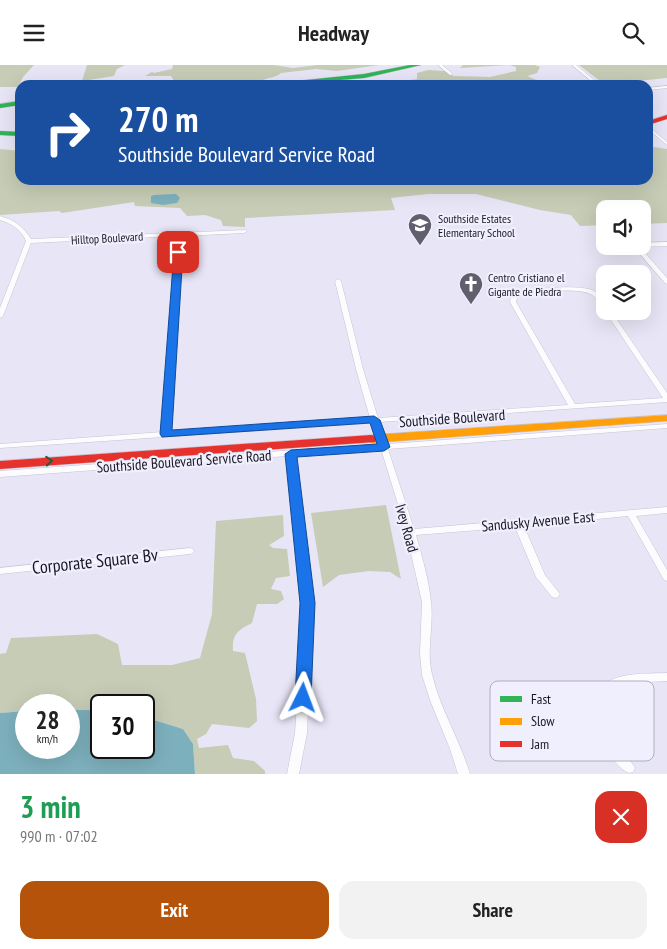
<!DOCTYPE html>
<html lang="en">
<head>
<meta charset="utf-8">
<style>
  :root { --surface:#fff; --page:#f2f2f2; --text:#222; --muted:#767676; --accent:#b45309 }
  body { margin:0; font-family:"PT Sans Narrow",sans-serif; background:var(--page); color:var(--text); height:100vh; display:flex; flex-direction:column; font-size:19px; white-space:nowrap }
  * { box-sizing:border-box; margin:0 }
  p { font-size:16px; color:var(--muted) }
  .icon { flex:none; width:28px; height:28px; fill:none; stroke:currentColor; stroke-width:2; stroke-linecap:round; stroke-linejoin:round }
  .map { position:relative; height:709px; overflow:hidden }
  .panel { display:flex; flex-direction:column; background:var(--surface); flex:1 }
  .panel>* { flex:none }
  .guide { position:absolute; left:15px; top:15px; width:638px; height:105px; border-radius:15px; box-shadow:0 5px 20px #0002; background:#1a4fa0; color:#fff; overflow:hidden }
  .fabs { position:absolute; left:596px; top:135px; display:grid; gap:10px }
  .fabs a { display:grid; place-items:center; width:55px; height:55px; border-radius:10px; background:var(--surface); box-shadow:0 5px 20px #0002; font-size:25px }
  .speed { position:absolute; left:15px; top:629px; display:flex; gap:10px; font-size:25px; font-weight:700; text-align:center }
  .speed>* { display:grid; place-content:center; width:65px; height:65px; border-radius:50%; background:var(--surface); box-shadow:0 5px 20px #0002; line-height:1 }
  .speed small { font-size:12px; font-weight:400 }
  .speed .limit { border:2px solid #111; border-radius:8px; background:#fff; color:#111 }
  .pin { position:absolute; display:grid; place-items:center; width:42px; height:42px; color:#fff; margin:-21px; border-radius:10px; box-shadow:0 2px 8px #0006 }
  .me { position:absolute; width:55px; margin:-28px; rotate:3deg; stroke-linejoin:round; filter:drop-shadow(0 0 4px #0008) }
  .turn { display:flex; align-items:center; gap:18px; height:105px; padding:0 20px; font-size:22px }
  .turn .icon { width:65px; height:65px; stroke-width:2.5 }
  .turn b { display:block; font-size:35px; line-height:42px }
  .round { display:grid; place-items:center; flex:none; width:52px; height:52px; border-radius:15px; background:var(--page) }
  .overview { display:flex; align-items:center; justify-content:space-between; height:85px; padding:0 20px }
  h1 { font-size:30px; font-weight:800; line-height:38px; color:#1e9e55 }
  .primary-button { display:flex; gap:10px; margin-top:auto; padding:10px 20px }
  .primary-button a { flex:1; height:58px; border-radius:15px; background:var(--accent); color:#fff; font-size:20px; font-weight:800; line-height:58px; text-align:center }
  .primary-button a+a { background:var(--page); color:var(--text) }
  header { display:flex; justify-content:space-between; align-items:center; height:65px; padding:0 20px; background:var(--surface); font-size:22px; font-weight:800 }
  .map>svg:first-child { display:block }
  .forest { fill:#c6ccb5 }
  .water { fill:#7db0bd }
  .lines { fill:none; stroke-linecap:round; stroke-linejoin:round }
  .street-casing { stroke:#c6c4d2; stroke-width:1 }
  .fast-casing { stroke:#c6c4d2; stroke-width:1 }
  .slow-casing { stroke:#c6c4d2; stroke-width:1 }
  .jam-casing { stroke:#c6c4d2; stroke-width:1 }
  .street { fill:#fcfbfe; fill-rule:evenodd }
  .fast { fill:#30b455; fill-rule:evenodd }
  .slow { fill:#ff9f0a; fill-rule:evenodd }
  .jam { fill:#e5322d; fill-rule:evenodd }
  .oneway { stroke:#235e3a }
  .route { fill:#1a73e8; stroke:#114b97 }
  .labels { text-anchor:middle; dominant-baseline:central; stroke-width:4.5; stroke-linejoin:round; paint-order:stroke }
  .far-poi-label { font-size:12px; fill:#191723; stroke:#f0effd; text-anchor:start }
  .far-street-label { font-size:12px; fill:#191723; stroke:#f0effd }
  .street-label { font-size:15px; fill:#191723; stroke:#f0effd }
  .near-street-label { font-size:18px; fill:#191723; stroke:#f0effd }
  .key { fill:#f0effd; stroke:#b0aebc; stroke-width:1 }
  .key-label { font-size:14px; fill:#191723 }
</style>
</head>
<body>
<header><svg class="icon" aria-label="menu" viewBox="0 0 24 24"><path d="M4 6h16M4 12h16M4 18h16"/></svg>Headway<svg class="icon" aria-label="search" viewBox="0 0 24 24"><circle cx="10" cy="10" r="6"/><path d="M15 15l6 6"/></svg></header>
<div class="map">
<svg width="667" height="709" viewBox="0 0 667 709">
  <rect width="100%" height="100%" fill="#e8e5f6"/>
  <path class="forest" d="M 0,0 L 34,0 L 23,12 L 18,22 L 0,22 Z
    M 87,0 L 125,0 L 117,4 L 114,11 L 82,16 Z
    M 173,0 L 274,0 L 293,3 L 317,0 L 379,0 L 337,6 L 316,4 L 281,8 C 276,13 268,12 261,16 L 209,16 L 206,20 L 197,20 L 197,17 L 176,19 L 171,11 L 145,11 L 152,7 L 154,8 L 172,4 Z
    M 463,0 L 535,0 L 540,2 L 537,8 L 527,11 L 539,16 L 542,20 L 392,20 L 403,16 L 417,14 L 417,8 L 428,5 L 445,6 L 453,11 L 490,12 L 516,6 L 516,2 L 509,0 L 460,3 Z
    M 579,0 L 667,0 L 667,13 L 627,17 L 600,16 Z
    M 648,81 L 667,84 L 667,158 L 643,159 L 642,144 L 605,144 L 605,160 L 580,161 L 571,150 L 540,145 L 476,129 L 428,129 L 391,133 L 395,145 L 245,153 L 245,162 L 223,161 L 221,155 L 205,150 L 187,151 L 180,143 L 135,141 L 134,137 L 62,148 L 59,146 L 0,150 L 0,84 L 20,86 L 20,115 L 648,115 Z
    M 386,440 L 401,514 L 390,507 L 369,506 L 339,510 L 323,522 L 311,448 Z
    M 283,450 L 284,471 L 269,480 L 273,483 L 287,484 L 290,511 L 276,513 L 271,524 L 281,526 L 284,534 L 277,539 L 257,539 L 252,558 C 238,565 232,569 233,586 L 245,588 L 256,634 L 257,656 L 249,663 L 212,659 L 206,669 L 197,674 L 199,683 L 228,680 L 233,693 L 254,696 L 265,706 L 265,709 L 195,709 L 193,679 L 183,664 L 144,652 L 144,640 L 101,640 L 101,645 L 69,645 L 69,640 L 26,640 L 26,646 L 0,648 L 0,589 L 6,588 L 11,573 L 97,569 L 118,579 L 122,600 L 172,600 L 200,593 L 212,549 L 216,456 Z"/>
  <path class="water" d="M 176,129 L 180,133 L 177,138 L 163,140 L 151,138 L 151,131 L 154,130 Z
    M 69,645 L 101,645 L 101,682 L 144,682 L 144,652 L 183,664 L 193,679 L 195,709 L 0,709 L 0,648 L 26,646 L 26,682 L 69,682 Z"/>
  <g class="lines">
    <g class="street-casing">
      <path id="street" d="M 438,0 L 442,0 L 453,9 L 450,10 Z
        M 572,0 L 576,0 L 600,20 L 596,20 Z
        M 667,21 L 667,23 L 648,25 L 648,23 Z
        M 648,61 L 667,77 L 667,80 L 648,64 Z
        M 0,151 C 14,155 24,162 31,174 L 246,165 L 247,166 L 244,168 L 182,171 L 170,367 L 370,353 L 356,304 L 335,216 L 338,214 L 341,216 L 363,304 L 378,353 L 568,340 L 510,237 L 511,232 C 524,223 583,218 596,227 C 603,231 605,237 605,244 L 603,243 C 599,238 596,231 590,229 C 577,222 530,227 517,233 L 516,237 L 575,339 L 663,333 L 605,246 L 611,246 L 667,328 L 667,337 L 379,357 L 387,379 L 667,359 L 667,363 L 388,384 L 414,464 L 667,442 L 667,448 L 636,451 L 667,505 L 667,516 L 664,515 L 628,451 L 524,461 L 545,510 L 560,529 L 558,532 L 555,533 L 552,532 L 536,512 L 515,462 L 416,470 C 422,492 429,515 431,537 C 434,561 426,585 432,609 C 440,644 460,675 470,709 L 458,709 L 450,684 L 430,635 L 422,610 L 420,589 L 422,537 L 410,484 L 407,470 L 405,468 L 406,466 L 405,462 L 381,384 L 295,390 L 313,549 L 307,668 L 299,709 L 287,709 L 295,668 L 303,549 L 287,391 L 0,412 L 0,406 L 379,379 L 372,358 L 0,383 L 0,379 L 162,367 L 176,171 L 31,178 L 3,251 L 0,253 L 0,243 L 26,176 C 21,164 12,159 0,155 Z
        M 667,177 L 667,181 L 642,182 L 640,181 L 642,181 L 642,178 Z
        M 633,181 L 639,181 L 667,213 L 667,219 L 665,218 Z
        M 190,483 L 193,484 L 194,486 L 193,488 L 190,489 L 0,509 L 0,503 Z
        M 667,608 L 667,616 C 644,618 614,614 600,636 C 603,654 609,669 620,684 C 625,690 631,696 635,703 L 633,707 L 629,708 C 609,701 592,655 590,635 C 604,606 640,609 667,608 Z"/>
    </g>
    <g class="fast-casing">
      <path id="fast" d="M 410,0 L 421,0 L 364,13 L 280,20 L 258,20 L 364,9 Z
        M 20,36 L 20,40 L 0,43 L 0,39 Z
        M 0,66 L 20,67 L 20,71 L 0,70 Z"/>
    </g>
    <g class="slow-casing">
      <path id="slow" d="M 667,350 L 667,356 L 371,378 L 365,374 L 371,370 Z"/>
    </g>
    <g class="jam-casing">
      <path id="jam" d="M 667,50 L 667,54 L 648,60 L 648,56 Z
        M 371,370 L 375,371 L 377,374 L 375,377 L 0,404 L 0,396 Z"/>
    </g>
    <use href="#street" class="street"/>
    <use href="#fast" class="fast"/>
    <use href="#slow" class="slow"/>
    <use href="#jam" class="jam"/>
  </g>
  <defs><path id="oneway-chevron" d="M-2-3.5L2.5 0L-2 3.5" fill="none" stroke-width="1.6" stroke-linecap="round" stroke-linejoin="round" transform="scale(1.25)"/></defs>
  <use class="oneway" href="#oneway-chevron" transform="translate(49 396) rotate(-4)"/>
  <path class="route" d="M 178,185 L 183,187 L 172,365 L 374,351 L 380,355 L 390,382 L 384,386 L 297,392 L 315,538 L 311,633 L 309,638 L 303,640 L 298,638 L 295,633 L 300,538 L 285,389 L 291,385 L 377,379 L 370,358 L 162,372 L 160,369 L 174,187 Z"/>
  <defs>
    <g id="school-pin" transform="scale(1.25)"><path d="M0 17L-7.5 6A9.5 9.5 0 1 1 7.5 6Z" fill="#615f6d" stroke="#f0effd"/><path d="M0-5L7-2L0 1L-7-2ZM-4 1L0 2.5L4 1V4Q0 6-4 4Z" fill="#fff"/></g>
    <g id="church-pin" transform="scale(1.25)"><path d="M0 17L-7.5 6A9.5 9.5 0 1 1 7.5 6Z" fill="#615f6d" stroke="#f0effd"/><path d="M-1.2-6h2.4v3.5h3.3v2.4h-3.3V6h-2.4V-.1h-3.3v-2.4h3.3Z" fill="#fff"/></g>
  </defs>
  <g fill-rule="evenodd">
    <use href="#school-pin" x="420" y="160"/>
    <use href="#church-pin" x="471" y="219"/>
  </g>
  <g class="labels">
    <g class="far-poi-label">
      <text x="438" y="153">Southside Estates<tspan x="438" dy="14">Elementary School</tspan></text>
      <text x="488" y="212">Centro Cristiano el<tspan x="488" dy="14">Gigante de Piedra</tspan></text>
    </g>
    <g class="far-street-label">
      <text transform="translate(107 173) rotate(-3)">Hilltop Boulevard</text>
    </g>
    <g class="street-label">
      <text transform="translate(452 353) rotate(-4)">Southside Boulevard</text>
      <text transform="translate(184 396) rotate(-4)">Southside Boulevard Service Road</text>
      <text transform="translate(538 456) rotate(-5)">Sandusky Avenue East</text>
      <text transform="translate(407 463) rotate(74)">Ivey Road</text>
    </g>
    <g class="near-street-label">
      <text transform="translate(95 496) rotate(-6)">Corporate Square Bv</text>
    </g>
  </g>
  <rect x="490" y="616" width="164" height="80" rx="8" class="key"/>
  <rect x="500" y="631" width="22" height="6" fill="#30b455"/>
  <rect x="500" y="653" width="22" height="7" fill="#ff9f0a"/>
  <rect x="500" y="676" width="22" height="6" fill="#e5322d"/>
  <g class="key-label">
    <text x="531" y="639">Fast</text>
    <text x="531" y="661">Slow</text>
    <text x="531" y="684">Jam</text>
  </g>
</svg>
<div class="fabs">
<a><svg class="icon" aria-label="sound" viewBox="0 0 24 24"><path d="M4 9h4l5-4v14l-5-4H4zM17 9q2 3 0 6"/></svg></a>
<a><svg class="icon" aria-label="layers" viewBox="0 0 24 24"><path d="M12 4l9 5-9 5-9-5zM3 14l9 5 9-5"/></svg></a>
</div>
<div class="speed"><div>28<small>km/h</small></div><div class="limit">30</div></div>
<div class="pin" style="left:178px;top:187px;background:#d93025"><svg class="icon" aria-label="arrive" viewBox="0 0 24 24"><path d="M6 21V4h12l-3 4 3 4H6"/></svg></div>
<svg class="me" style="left:303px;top:633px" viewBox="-20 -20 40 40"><path d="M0-17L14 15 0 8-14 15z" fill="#1a73e8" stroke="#fff" stroke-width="4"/></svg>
<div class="guide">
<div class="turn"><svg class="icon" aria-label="right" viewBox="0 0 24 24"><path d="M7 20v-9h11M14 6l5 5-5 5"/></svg><div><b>270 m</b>Southside Boulevard Service Road</div></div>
</div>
</div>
<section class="panel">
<div class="overview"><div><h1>3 min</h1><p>990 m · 07:02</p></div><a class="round" style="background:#d93025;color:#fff"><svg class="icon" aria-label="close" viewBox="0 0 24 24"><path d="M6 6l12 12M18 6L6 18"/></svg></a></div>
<div class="primary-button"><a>Exit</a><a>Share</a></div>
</section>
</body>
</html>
